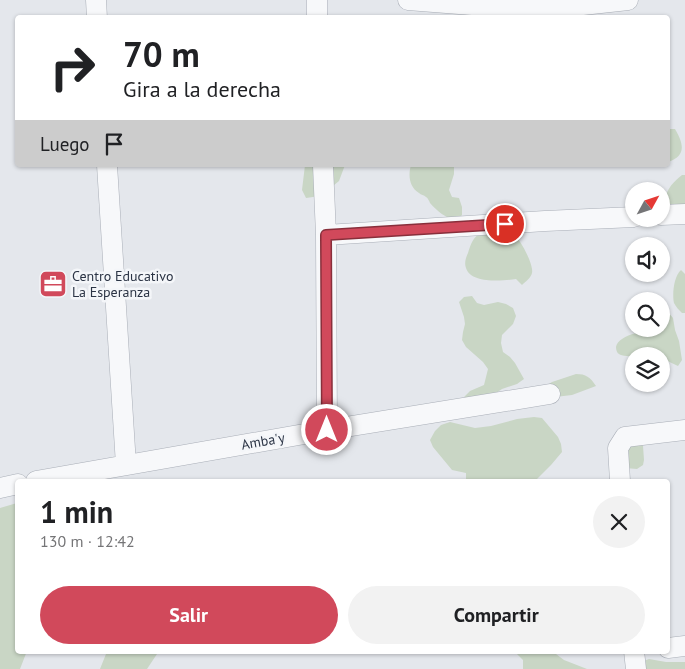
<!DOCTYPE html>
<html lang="es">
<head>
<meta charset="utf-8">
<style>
  :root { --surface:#fff; --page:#f2f2f2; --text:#202124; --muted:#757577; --accent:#d1495b }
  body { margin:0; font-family:"PT Sans",sans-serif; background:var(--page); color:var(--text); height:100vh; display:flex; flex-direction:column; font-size:19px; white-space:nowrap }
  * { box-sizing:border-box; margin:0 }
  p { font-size:16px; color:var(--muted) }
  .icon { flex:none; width:28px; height:28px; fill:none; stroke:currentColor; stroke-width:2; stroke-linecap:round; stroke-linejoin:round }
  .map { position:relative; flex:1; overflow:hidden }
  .drawer { position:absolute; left:15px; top:479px; width:655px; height:175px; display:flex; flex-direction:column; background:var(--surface); border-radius:5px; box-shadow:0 1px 4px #0004 }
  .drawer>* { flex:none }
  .top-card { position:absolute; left:15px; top:15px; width:655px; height:152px; border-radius:5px; box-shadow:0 1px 4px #0004; background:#fff; color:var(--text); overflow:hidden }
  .needle { width:32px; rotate:50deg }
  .controls { position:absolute; left:625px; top:182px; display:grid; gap:10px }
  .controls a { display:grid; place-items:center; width:45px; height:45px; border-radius:50%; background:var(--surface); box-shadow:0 1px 4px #0004; font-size:25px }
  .pin { position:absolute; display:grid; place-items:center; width:42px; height:42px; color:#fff; margin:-21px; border:2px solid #fff; border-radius:50%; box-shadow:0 1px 5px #0007 }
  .me { position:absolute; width:55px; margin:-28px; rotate:0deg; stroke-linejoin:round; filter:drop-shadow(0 0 4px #0008) }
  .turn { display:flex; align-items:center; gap:18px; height:105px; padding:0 25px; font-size:22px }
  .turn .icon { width:65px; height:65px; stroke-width:2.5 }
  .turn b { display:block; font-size:35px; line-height:42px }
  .then { display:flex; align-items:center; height:48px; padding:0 25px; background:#0003; gap:10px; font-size:19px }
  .round { display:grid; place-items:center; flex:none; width:52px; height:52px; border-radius:26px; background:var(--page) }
  .overview { display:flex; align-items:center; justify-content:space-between; height:85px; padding:0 25px }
  h1 { font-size:30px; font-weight:600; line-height:38px }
  .cta { display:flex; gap:10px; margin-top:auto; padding:10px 25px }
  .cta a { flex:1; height:58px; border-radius:30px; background:var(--accent); color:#fff; font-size:20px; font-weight:600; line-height:58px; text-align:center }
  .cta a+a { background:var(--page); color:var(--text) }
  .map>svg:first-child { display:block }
  .green { fill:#c9d6c5 }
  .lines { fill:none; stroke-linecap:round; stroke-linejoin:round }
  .minor-casing { stroke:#a9aeb7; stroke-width:21 }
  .minor { stroke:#f7f8fa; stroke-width:20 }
  .route-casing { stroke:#882f3b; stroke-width:12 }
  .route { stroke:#d1495b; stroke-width:9 }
  .labels { text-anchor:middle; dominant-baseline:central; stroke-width:5; stroke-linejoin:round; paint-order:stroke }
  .poi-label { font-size:14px; fill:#2b3445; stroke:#f4f6f9; text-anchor:start }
  .street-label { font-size:14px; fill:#2b3445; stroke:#f4f6f9 }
</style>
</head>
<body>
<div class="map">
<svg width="685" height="669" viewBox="0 0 685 669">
  <rect width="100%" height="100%" fill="#e4e7ec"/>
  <path class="green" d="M 670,129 L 675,129 C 685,146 685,156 668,162 L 668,131 Z
    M 305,165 L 345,165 L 339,181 L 322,195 L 313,197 L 306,198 L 302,190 Z
    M 411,165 L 454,165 L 454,174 L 449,190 L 452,197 L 459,198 L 462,207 L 462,215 L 456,221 C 446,218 437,211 430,203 C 429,201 428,198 426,197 C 424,195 421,195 419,193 C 409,187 408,175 411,165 Z
    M 682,175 L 685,175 L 685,205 L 668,206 C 661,194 673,182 682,175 Z
    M 489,228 C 497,229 506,229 513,234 C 520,238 534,265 532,273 C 531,278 525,282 522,285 L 516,279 C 503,281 471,284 466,268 C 464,263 466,257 468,253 C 473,237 475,236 489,228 Z
    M 681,270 L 685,274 L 685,313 L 682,313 C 679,310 676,307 674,303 C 672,294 674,276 681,270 Z
    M 472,296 L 477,303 L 484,305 L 498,302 L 506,304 L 513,308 L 516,316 L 513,324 L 502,335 L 501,343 L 503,352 L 510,357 L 515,363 L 524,379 L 517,384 L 502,389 L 475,407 L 468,404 L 464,397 L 470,391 L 484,385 L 488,369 L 483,362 L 466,347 L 462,340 L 463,332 L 465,324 L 464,317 L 459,302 L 464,297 Z
    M 661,310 L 665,310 L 668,312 L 673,318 L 675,330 L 679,341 L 682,360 L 678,366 L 661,358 L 661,356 C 653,356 624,358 619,354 C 617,353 616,350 616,347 C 618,334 651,329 661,329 Z
    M 576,374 C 586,374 590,377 596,386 L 572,395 L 555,397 L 546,386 L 552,382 Z
    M 534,417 L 542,418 L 558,437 L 561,444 L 562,452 L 551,465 L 535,481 L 466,481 L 466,473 L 452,470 L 433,447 L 430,440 L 435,431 L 441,425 L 450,422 L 475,428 L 491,426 L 517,419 Z
    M 638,440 L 643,446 L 644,460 L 643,465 L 637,469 L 625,468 L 618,451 Z
    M 17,503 L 18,651 L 27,651 L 20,669 L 0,669 L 0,508 Z
    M 124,651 L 156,651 L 157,654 L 147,669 L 100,669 L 106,654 L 125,654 Z
    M 514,651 L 552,651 L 564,660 L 587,669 L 523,669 L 523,660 Z
    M 649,659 L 666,662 L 685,662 L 685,669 L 638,669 L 641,662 Z"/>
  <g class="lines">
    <g class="minor-casing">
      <path id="minor" d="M 96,0 L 97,18
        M 317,0 L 317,18
        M 408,0 L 537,10 L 628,0
        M 107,165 L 126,465
        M 323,165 L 326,235 L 327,430
        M 661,215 L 685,214
        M 326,235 L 545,221 L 634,217
        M 36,481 L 327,430 L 550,394
        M 620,481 L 618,448 L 625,437 L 685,430
        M 0,488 L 18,484
        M 668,648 L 685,646
        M 634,651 L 636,669"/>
    </g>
    <use href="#minor" class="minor"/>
  </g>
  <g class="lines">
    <g class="route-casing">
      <path id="route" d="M 327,430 L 326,235 L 505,224"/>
    </g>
    <use href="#route" class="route"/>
  </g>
  <defs>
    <g id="office-square" transform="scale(1.4375)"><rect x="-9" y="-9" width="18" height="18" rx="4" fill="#d1495b" stroke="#f4f6f9"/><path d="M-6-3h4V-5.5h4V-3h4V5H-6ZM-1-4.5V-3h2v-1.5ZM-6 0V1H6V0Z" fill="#fff"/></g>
  </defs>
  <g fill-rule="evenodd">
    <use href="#office-square" x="53" y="284"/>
  </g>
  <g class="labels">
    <g class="poi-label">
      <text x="72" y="276">Centro Educativo<tspan x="72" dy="16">La Esperanza</tspan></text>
    </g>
    <g class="street-label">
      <text transform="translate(263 441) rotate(-10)">Amba'y</text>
    </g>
  </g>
</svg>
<div class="controls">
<a><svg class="needle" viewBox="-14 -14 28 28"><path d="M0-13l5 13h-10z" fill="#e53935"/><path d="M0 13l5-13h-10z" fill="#757577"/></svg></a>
<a><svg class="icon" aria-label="sound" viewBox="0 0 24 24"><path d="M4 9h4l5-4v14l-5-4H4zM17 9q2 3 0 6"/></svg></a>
<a><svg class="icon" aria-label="search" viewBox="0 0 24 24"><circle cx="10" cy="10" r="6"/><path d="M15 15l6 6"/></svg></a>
<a><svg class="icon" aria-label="layers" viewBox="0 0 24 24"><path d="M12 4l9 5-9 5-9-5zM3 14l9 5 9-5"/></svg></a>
</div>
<div class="pin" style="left:505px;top:224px;background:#d93025"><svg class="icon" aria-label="arrive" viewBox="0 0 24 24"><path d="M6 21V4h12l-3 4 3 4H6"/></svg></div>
<svg class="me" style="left:327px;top:430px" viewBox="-20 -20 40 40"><circle r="17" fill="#d1495b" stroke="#fff" stroke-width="3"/><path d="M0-11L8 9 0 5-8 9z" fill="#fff"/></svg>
<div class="top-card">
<div class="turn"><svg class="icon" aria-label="right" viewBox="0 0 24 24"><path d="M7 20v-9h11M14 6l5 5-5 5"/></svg><div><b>70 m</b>Gira a la derecha</div></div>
<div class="then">Luego<svg class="icon" aria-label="arrive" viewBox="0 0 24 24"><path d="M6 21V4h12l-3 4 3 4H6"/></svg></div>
</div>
<section class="drawer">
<div class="overview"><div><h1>1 min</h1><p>130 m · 12:42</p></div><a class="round"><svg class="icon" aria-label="close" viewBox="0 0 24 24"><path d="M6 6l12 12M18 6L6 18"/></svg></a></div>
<div class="cta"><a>Salir</a><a>Compartir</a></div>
</section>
</div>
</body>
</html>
